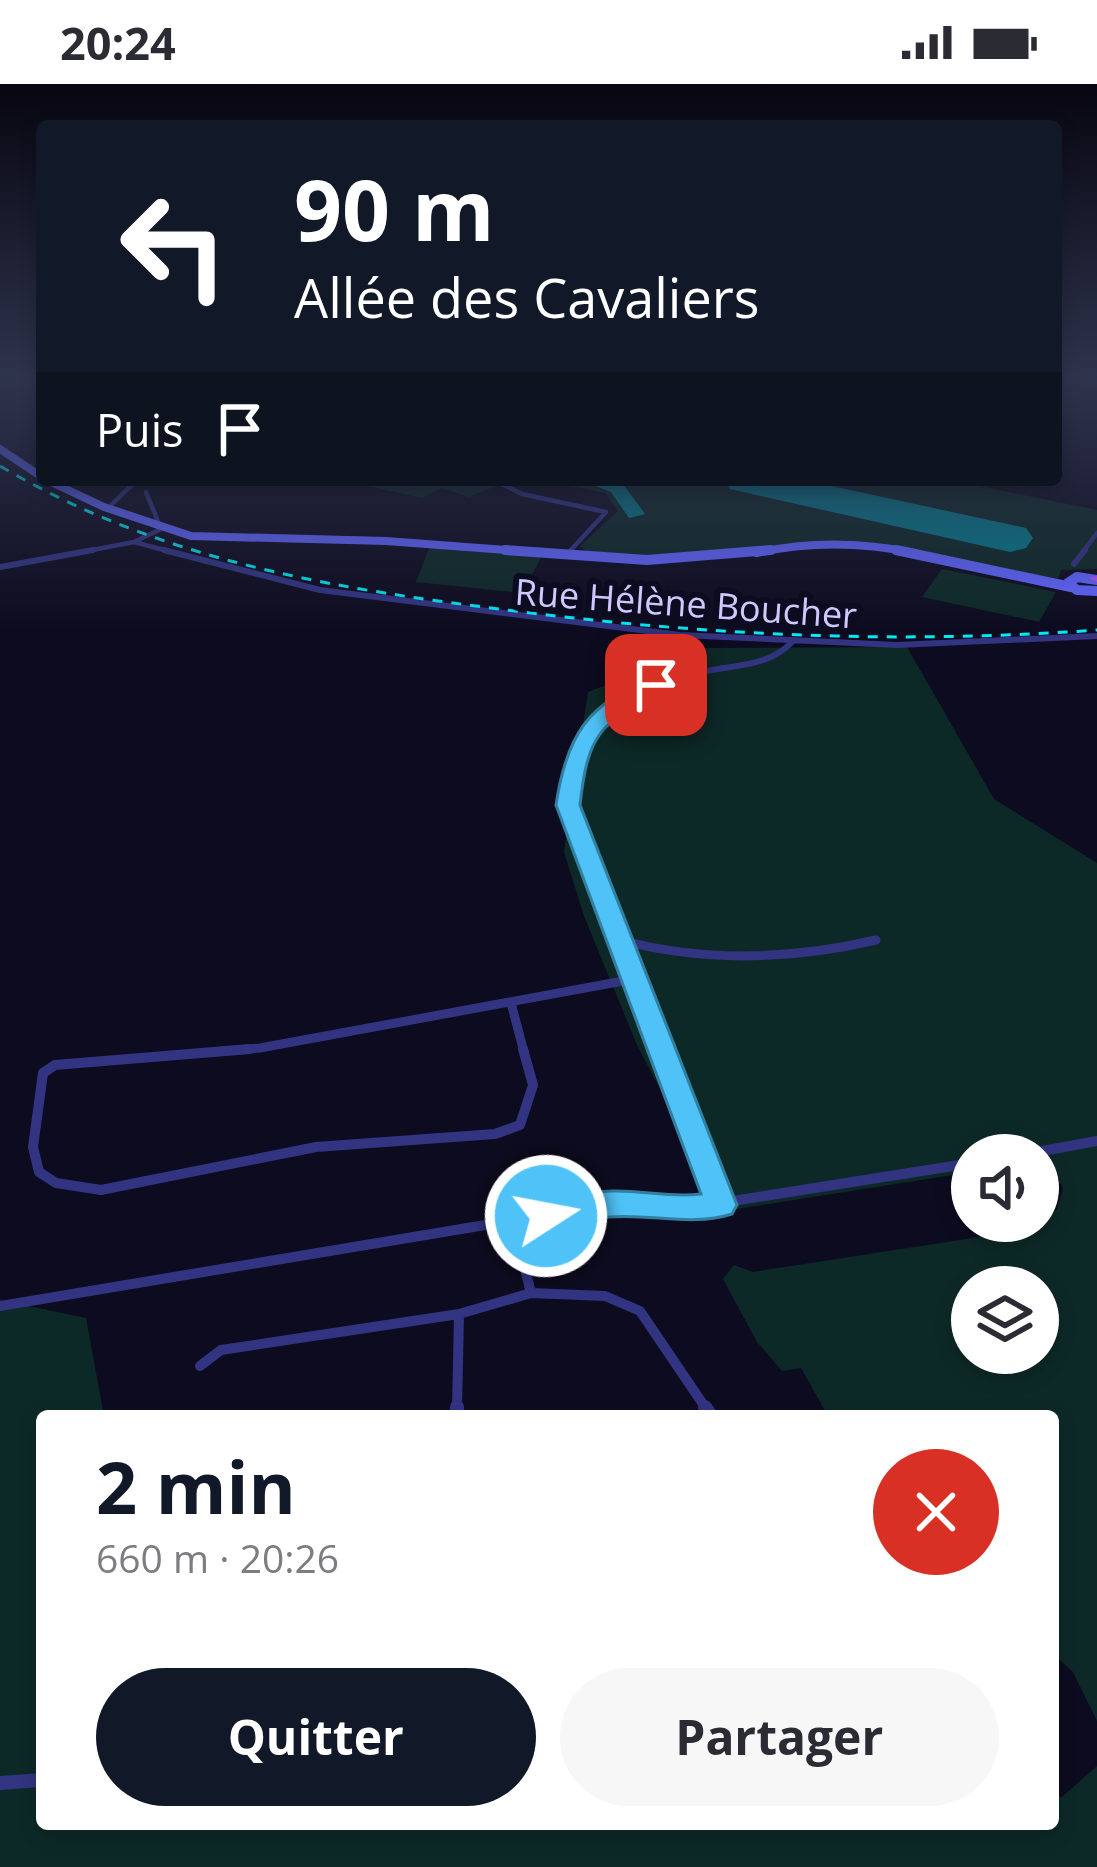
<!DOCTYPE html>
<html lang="fr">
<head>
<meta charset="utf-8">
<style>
  :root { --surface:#fff; --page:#f7f7f7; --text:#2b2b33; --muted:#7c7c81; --accent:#111827 }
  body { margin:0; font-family:"Open Sans",sans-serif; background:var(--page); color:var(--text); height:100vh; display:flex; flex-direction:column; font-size:45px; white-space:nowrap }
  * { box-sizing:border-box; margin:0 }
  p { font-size:39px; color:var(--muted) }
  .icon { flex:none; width:66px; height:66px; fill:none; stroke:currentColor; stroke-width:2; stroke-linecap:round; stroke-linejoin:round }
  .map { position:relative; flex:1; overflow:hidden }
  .side { position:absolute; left:36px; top:1326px; width:1023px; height:420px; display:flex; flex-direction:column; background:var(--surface); border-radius:12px; box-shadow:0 6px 18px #0003 }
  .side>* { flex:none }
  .banner { position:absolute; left:36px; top:36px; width:1026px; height:366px; border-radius:12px; box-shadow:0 6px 18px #0003; background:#111827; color:#fff; overflow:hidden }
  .fabs { position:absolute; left:951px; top:1050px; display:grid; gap:24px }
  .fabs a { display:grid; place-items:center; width:108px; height:108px; border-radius:50%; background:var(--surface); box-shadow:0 6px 18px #0003; font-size:60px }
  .pin { position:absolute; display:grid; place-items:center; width:102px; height:102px; color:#fff; margin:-51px; border-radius:24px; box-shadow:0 6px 18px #0006 }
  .me { position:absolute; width:132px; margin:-66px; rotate:79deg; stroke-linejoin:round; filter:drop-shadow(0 0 9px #0008) }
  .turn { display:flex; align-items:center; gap:42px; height:252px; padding:0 60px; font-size:54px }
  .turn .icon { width:156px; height:156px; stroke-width:2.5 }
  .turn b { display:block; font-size:84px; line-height:102px }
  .then { display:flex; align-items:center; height:114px; padding:0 60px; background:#0003; gap:24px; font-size:45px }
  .round { display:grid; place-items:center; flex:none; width:126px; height:126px; border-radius:63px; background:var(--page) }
  .summary { display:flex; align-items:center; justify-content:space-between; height:204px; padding:0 60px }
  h1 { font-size:72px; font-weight:700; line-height:90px; color:var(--accent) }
  .button { display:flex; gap:24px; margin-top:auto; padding:24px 60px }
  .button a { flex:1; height:138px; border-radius:72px; background:var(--accent); color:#fff; font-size:48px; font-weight:700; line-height:138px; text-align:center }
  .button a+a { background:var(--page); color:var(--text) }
  .status { display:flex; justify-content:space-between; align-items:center; height:84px; padding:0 60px; background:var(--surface); direction:ltr }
  .status svg { height:33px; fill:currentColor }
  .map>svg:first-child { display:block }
  .green { fill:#0d2927; fill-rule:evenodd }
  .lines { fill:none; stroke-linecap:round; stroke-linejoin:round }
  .taxiway { fill:#067a8a; fill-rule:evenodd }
  .runway { fill:#067a8a; fill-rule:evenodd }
  .street-far4 { stroke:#323482; stroke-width:4.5 }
  .street-far3 { stroke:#323482; stroke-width:6 }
  .street-far2 { stroke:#323482; stroke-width:9 }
  .street-far1 { stroke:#323482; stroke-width:10 }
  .street { stroke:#323482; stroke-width:14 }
  .secondary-far1 { stroke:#6065ff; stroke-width:8 }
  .secondary { stroke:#6065ff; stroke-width:10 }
  .primary { fill:#b450ff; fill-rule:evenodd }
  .rail { stroke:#00e9f4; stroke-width:3; stroke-dasharray:10 9; stroke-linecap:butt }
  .route { fill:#4fc3f7; stroke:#337fa1; stroke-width:3 }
  .labels { text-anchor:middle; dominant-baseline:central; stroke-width:12; stroke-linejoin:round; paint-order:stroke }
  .far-street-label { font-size:36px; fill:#ccc9ff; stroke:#0d0b1f }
</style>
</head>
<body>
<div class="status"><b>20:24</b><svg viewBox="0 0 49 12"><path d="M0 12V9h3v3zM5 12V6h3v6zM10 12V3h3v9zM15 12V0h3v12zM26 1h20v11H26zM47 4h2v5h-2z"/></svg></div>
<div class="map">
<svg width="1097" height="1783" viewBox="0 0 1097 1783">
  <rect width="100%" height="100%" fill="#0d0b1f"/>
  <path class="green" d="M 368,396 L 480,396 L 496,402 L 469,413 L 442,404 L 422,414 L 360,400 Z
    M 542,396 L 950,396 L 1097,426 L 1097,485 L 1061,486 L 1058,495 L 846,456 L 655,475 L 586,467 L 580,462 L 618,427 L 605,409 Z
    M 430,462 L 544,468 L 522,509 L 416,498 Z
    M 942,485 L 1056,508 L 1039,538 L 922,513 Z
    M 907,563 L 994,715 L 1097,779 L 1097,1637 L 1073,1588 L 1053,1570 L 1053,1332 L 828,1332 L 801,1284 L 782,1287 L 757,1258 L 723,1195 L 734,1181 L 753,1188 L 1037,1144 L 1057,1125 L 1063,1104 L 1047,1076 L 1038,1077 L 1038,1071 L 972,1071 L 972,1088 L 724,1127 L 637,961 L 584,832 L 564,768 L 588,608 L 705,564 ZM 972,1203 L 1038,1203 L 1038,1269 L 972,1269 Z
    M 0,1216 L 86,1234 L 104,1332 L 42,1332 L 42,1740 L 1053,1740 L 1053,1710 L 1062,1713 L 1097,1682 L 1097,1783 L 0,1783 Z"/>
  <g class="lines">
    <path class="taxiway" d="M 580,396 L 623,400 L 645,430 L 629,434 L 611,408 Z"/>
    <path class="runway" d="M 724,396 L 804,396 L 1026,444 L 1033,454 L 1026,464 L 1010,468 L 730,405 Z"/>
    <path class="street-far4" d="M 1089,296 L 1097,297
      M 494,396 L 522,410 L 606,428 L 569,468
      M 107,425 L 137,396
      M 134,458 L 175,469
      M 77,469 L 134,458 L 161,445 L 146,408
      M 1082,469 L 1097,449"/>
    <path class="street-far3" d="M 164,466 L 320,506 L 680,551 L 897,561 L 1097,552
      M 1074,480 L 1085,466
      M 0,483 L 93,466
      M 573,688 C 597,619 655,594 724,584 C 750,580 773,578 792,558"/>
    <path class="street-far2" d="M 574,685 L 568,721 L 662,968
      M 620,856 C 706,879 790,876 876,856
      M 511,919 L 524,968
      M 214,968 L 260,964 L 634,895"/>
    <path class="street-far1" d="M 250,965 L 55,981 L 43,989 L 33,1063 L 39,1088 L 56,1099 L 101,1106 L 316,1063 L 495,1050 L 520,1041 L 533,1001 L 523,965
      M 661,965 L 721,1121
      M 1021,1071 L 1097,1057
      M 513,1137 L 531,1209
      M 0,1222 L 611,1120 L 676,1126 L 972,1079
      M 200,1282 L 221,1266 L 459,1230 L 531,1209 L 605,1212 L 640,1227 L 707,1326
      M 457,1326 L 459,1230"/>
    <path class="street" d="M 705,1323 L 711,1332
      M 457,1332 L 457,1323
      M 0,1699 L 42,1696"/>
    <path class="secondary-far1" d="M 0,365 L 42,393
      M 47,396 L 104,423 L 191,452 L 386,457 L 547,469
      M 757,469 C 810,457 861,458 915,469"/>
    <path class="secondary" d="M 505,466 L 647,476 L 771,466
      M 896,466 L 1071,503
      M 1097,496 L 1077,493 L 1068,499 L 1077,506 L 1097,507"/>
    <path class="primary" d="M 1097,492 L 1097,498 L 1090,495 L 1091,493 Z"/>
    <path class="rail" d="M 0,382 C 165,479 336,505 523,528 C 714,552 905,560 1097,546"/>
  </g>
  <linearGradient id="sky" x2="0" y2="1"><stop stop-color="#070611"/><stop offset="0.54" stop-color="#2f344d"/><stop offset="1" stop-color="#2f344d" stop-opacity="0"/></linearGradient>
  <rect width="1097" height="546" fill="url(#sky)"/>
  <path class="route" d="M 656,595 L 663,597 L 663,606 C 600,640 588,648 580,721 L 737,1121 L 732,1130 C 690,1143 652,1129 609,1133 C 585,1134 559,1149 535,1141 L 530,1132 L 535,1123 C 558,1115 588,1108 612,1107 C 642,1106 670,1114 701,1110 L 556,721 C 566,654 587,616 656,595 Z"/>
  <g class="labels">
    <g class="far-street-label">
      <text transform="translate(686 519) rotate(4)">Rue Hélène Boucher</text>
    </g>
  </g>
</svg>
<div class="fabs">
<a><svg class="icon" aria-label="sound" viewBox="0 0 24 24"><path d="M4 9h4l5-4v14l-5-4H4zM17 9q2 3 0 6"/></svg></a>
<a><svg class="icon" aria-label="layers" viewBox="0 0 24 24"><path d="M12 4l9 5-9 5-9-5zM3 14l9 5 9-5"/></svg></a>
</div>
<div class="pin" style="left:656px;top:601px;background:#d93025"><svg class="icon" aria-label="arrive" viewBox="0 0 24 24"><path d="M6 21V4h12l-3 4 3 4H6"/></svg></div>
<svg class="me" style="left:546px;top:1132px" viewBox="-20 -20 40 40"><circle r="17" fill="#4fc3f7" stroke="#fff" stroke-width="3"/><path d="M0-11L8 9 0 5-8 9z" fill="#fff"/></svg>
<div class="banner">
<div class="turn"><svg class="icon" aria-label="left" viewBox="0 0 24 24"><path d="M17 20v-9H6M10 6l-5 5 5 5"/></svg><div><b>90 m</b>Allée des Cavaliers</div></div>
<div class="then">Puis<svg class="icon" aria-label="arrive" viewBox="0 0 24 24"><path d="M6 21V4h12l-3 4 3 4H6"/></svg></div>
</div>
<section class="side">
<div class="summary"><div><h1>2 min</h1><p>660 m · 20:26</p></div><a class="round" style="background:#d93025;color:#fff"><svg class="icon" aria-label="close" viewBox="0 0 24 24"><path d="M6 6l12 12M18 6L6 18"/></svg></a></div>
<div class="button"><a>Quitter</a><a>Partager</a></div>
</section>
</div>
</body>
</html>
